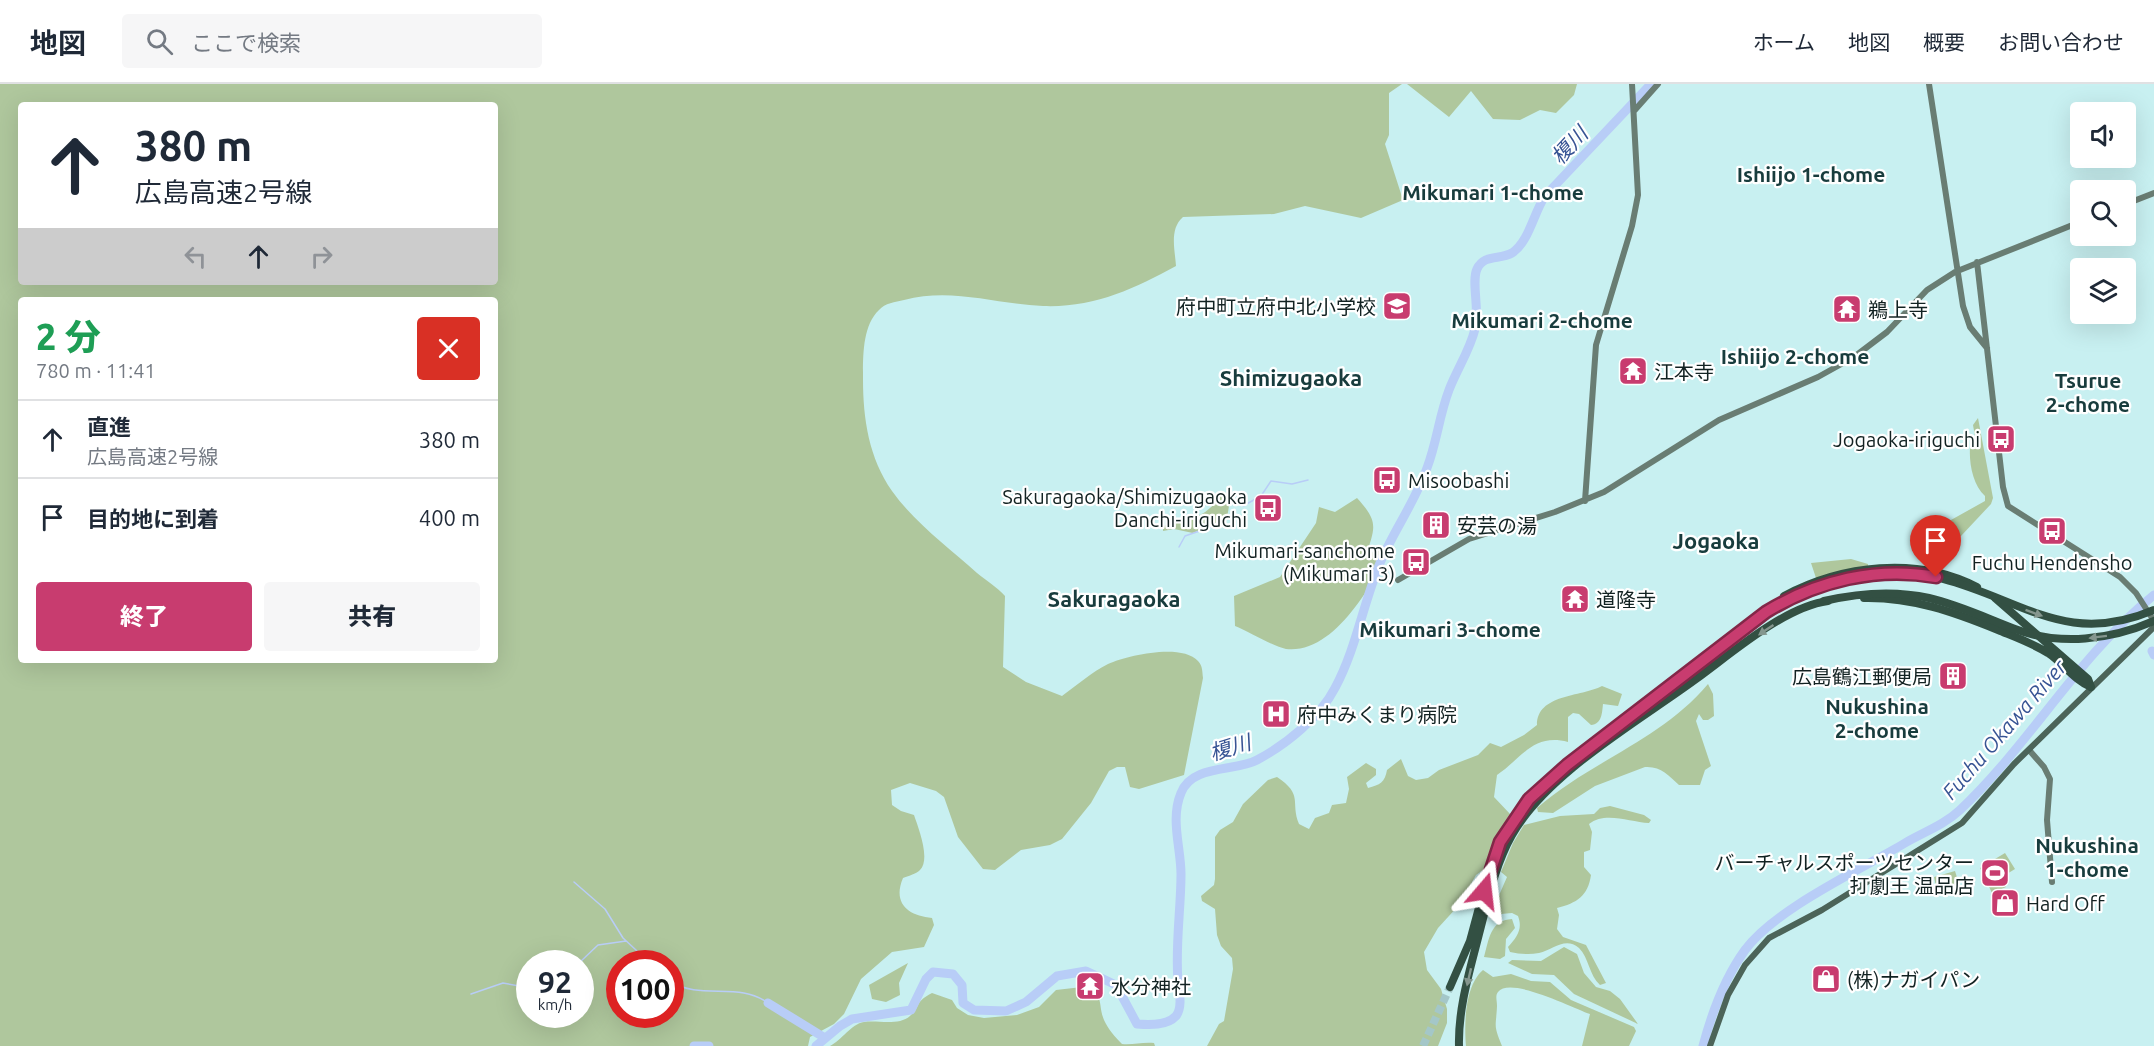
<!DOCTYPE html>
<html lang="ja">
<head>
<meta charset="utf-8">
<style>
  :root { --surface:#fff; --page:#f6f6f7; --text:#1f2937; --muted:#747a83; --line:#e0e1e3; --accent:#c83c6f }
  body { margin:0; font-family:Ubuntu,"Noto Sans JP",sans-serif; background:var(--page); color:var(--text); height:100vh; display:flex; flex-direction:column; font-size:22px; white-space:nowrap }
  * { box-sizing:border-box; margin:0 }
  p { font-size:20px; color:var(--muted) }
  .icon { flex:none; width:33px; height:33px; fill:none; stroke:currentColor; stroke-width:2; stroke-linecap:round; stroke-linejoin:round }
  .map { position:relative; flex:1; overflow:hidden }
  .sheet { position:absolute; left:18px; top:213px; width:480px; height:366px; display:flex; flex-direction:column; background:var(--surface); border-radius:6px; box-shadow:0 6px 24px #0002 }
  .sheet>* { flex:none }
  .top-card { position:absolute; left:18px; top:18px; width:480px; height:183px; border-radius:6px; box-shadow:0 6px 24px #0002; background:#fff; color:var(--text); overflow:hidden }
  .tools { position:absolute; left:2070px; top:18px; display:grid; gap:12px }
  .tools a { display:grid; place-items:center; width:66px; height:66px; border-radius:6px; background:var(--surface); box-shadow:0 6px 24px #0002; font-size:30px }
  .speed { position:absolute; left:516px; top:866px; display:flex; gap:12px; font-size:30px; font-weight:700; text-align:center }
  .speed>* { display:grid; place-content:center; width:78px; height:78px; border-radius:50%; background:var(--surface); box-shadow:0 6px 24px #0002; line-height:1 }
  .speed small { font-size:15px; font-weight:400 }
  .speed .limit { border:9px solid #d22; background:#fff; color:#111 }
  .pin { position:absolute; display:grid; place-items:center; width:51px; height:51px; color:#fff; margin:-62px -26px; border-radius:50% 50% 50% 0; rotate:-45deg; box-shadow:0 0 6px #0007 }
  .pin .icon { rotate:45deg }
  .me { position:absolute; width:66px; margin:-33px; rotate:17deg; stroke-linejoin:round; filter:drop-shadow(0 0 4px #0008) }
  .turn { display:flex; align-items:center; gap:21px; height:126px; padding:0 18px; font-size:27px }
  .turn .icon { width:78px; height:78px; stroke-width:2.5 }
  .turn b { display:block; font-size:42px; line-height:51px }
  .lanes { display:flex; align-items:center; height:57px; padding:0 18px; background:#0003; justify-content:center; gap:30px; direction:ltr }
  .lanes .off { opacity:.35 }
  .round { display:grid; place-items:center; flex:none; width:63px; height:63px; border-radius:6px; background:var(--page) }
  .summary { display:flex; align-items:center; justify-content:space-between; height:102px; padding:0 18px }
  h1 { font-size:36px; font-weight:800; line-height:45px; color:#1e9e55 }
  .button { display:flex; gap:12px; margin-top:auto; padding:12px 18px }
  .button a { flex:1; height:69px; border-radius:6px; background:var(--accent); color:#fff; font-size:24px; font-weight:800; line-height:69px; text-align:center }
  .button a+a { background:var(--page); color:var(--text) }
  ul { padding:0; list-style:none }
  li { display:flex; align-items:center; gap:18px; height:78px; padding:0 18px; border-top:2px solid var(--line) }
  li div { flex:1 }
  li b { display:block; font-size:22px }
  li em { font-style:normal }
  header { display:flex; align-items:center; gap:36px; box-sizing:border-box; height:84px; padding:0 30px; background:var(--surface); border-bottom:2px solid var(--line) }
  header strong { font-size:28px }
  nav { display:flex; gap:33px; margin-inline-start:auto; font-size:21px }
  .search { width:420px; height:54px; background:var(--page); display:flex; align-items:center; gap:15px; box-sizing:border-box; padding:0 21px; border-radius:6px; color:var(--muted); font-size:22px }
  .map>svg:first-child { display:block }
  .green { fill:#afc79d; fill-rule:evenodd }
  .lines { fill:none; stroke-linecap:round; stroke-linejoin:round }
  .stream { stroke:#b8cdf7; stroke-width:1.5 }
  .river { stroke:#b8cdf7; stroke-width:9 }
  .highway-tunnel { stroke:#a4c7c8; stroke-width:8; stroke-dasharray:8 4; stroke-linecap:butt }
  .secondary { stroke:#697d73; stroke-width:6 }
  .primary { stroke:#4c6459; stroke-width:6 }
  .highway { stroke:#335043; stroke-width:8 }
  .highway-bridge { stroke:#335043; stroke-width:8 }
  .oneway { fill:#85968e }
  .route-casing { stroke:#822748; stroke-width:15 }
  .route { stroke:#c83c6f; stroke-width:10 }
  .labels { text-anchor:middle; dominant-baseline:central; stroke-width:4.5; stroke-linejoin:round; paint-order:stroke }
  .poi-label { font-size:20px; fill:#122222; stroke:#fff; text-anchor:start }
  .water-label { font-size:21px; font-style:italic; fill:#375494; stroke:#fff }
  .neighbourhood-label { font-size:21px; font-weight:bold; fill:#183c3d; stroke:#fff }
  .quarter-label { font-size:22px; font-weight:bold; fill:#183c3d; stroke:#fff }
</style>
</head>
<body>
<header>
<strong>地図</strong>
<div class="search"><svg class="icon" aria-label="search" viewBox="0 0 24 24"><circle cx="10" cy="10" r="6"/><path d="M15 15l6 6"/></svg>ここで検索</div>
<nav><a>ホーム</a><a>地図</a><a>概要</a><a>お問い合わせ</a></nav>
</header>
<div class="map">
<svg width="2154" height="962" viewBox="0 0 2154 962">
  <rect width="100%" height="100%" fill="#c8f0f1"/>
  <path class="green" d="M 0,0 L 1402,0 L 1389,9 L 1389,51 L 1385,60 L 1403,116 L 1361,134 L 1305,122 L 1274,130 L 1183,133 C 1169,145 1175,166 1176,182 C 1134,205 1093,224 1043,222 C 995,220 952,203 904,216 C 895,218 885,219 879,226 C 862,242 863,274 863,295 C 863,335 869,374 892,407 C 914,438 949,464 977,489 C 987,497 997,503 1005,512 L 1003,583 L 1026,598 L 1062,612 C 1077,601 1092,588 1108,580 C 1128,571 1182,559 1198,577 C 1203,582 1202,588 1203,594 L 1184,691 L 1139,705 L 1130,703 L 1125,683 L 1117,683 L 1109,687 L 1091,719 L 1062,755 L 1050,761 L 1021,766 L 995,786 L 983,785 L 958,753 L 944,713 L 936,707 L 910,699 L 891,706 L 892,721 L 901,727 L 914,731 C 918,743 931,775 920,786 C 916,790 908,792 903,794 C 892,820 909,832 932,834 L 934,841 L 924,863 L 892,868 L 861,895 L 844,930 L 834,940 L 810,953 L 808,962 L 0,962 ZM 21,21 L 495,21 L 495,198 L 21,198 ZM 21,216 L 495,216 L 495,576 L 21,576 ZM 530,879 L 580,879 L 580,930 L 530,930 ZM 620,879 L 670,879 L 670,930 L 620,930 Z
    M 1407,0 L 1577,0 L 1574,11 L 1556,29 L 1540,26 L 1520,36 L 1493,35 L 1471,7 L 1449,33 Z
    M 1978,334 L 1993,414 L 1991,420 L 1961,452 L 1947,454 L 1934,466 L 1917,460 L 1915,456 L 1923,438 L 1929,436 L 1951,436 L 1985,417 L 1985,412 C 1973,401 1969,380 1970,364 L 1976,358 L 1973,341 Z
    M 1219,411 L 1226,413 L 1229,422 L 1227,434 L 1193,449 L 1174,445 L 1163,447 L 1163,442 C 1184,438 1210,433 1219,411 Z
    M 1357,414 C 1379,438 1375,443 1366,472 L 1395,455 C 1377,492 1337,571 1286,565 C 1274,563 1248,547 1235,542 L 1234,512 L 1280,493 L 1316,439 L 1319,423 L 1335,428 Z
    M 1851,475 L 1868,480 L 1868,482 L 1816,494 L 1811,479 Z
    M 1708,600 L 1713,610 L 1714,632 L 1708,636 L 1703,636 L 1699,630 L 1696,637 L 1711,682 L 1705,686 L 1700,701 L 1679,701 C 1668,691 1661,682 1645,683 L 1595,702 L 1553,729 L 1538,728 L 1537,724 C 1591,677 1661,656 1708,600 Z
    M 1602,602 L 1622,610 L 1618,622 L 1603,620 C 1602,629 1602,640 1591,641 L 1579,630 L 1573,629 L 1568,633 L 1568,658 C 1533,649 1522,674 1497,691 L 1494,713 L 1511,731 L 1499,750 L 1487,783 L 1476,791 L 1459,821 L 1438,844 L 1424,868 L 1427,886 L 1441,905 L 1447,925 L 1447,939 L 1438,962 L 1207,962 L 1219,940 L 1224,937 L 1233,885 L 1232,874 L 1221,862 L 1217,851 L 1215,825 L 1202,817 L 1201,812 L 1214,801 L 1215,795 L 1215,753 L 1220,746 L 1233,738 L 1243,720 L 1268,696 L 1277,693 C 1304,711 1290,718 1299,740 L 1309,745 L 1315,734 L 1329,729 L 1332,721 L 1346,719 L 1349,705 L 1347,693 L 1366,679 L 1376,685 L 1376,691 L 1366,699 L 1368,704 C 1380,701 1385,698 1387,686 L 1401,675 L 1408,692 L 1416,696 L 1428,694 L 1439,686 L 1478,671 L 1490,659 L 1501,663 L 1524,651 L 1537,641 C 1537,610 1581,613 1602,602 Z
    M 1610,722 L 1644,731 L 1651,736 L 1649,739 C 1630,738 1605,727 1589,740 L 1592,748 L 1590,766 L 1584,768 L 1584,783 L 1591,791 C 1588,812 1577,819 1557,824 L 1559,831 L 1557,845 L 1563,853 L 1586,861 L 1606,899 L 1600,901 C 1589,891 1589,874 1579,864 C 1565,852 1553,866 1539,869 C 1529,871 1520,870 1510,868 L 1508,863 C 1517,853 1523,845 1518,832 L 1512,829 L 1501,830 L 1497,816 L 1507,793 L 1501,788 L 1513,759 L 1524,741 L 1560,732 L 1594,730 L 1600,724 Z
    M 2005,769 L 2015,785 L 2002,793 L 2006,803 L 1992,809 L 1980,784 Z
    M 1955,787 L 1960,803 L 1938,811 L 1934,793 Z
    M 1512,835 L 1515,844 L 1506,855 L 1505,872 L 1500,875 L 1484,873 C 1489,856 1490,836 1512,835 Z
    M 1564,863 L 1577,870 L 1584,889 L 1596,903 L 1610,907 L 1620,915 L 1638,940 L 1574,910 L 1554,891 L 1532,890 L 1508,879 L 1512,876 L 1541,877 Z
    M 908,879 L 899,899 L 900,911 L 886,918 L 872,915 L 869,901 Z
    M 1483,886 L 1493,893 L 1511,890 L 1531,897 L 1550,898 L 1571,916 L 1634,943 L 1636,947 L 1629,962 L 1582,962 L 1590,930 C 1573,924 1510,892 1498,908 C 1495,912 1497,916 1497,922 C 1496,944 1493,940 1502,962 L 1466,962 C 1464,940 1465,901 1483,886 Z
    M 1082,903 C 1106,911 1097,918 1104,936 C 1108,945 1115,953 1122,960 C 1133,961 1142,958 1154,959 L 1155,962 L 830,962 C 842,956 851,940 864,938 C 878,936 899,942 910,932 C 921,923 913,919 932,909 L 952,916 L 957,924 L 968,931 L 984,934 L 1017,931 L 1039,923 L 1056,906 Z"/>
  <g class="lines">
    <path class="stream" d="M 1243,422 L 1261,412 L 1271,397 L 1292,400 L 1308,396
      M 1179,463 L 1185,452 L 1217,441 L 1232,430
      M 574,798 L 605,825 L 623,854 L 650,879
      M 579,879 L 598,861 L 626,857
      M 670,897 C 701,917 738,897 768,919
      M 471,910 L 503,899 L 530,904"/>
    <path class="river" d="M 2152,567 L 2154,571
      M 768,919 L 825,954
      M 694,962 L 709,962
      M 816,962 L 840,942 L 852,935 L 911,926 L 926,895 L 933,888 L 953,890 L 962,901 L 963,919 L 974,926 L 1006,927 L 1026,918 L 1057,892 L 1086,887 L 1116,901 L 1137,940 C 1149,941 1167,942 1176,932 C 1183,923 1179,907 1178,897 C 1175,862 1181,825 1181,790 C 1181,764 1170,735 1181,709 C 1192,680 1235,688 1257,676 C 1287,660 1320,633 1335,604 C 1356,565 1363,520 1380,479 C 1394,446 1415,418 1427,384 C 1437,358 1439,332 1449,306 C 1457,285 1470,266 1475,245 C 1480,226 1471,198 1477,185 C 1484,170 1499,176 1512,169 C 1529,158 1534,128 1545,112 L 1651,0
      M 1703,962 C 1712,928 1724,895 1745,866 C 1775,825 1860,786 1905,759 C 1924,748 1944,741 1960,726 C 2030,660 2078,572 2154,511"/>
    <path class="highway-tunnel" d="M 1423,962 L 1450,903"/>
    <path class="secondary" d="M 1929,0 L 1963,222 L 1970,243 L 1987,264
      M 1634,27 L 1658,0
      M 2126,120 L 2154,109
      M 1977,178 L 2003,403 L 2008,422 L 2120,493 L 2136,509 L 2154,537
      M 1585,417 L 1596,261 L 1632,142 L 1638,111 L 1632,0
      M 1398,496 L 1469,455 L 1555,428 L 1604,408 L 1719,336 L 1818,293 L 1854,273 L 1887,248 L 1927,206 L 1955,188 L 2080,138
      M 2029,666 L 2044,683 L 2050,695 L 2047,736 L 2052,798"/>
    <path class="primary" d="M 1710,962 L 1728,911 L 1745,881 L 1769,854 L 1822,826 L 1962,739 L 2014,680 L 2154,543"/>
    <path class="highway" d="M 1784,512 C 1842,481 1917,472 1977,503
      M 1864,514 C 1912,513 1954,528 1998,546 C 2015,553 2032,559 2048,569 C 2063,579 2074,596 2091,603
      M 1995,514 L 2088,595 L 2091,603
      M 1450,903 L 1470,857 L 1487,794 L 1500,758 L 1529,715 L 1567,681 L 1766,528 L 1814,504 L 1857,493
      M 1459,962 C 1458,924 1470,886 1479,850 C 1488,816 1495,781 1512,751 C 1547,689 1639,637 1696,595 C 1732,569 1784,523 1828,517"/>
    <path class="highway-bridge" d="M 1857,493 C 1886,488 1915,487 1943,495 C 2023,516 2067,563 2154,526
      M 1824,517 C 1859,509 1893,506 1929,514 C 1959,521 1986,534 2015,545 C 2060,562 2111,556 2154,537"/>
  </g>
  <defs><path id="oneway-solid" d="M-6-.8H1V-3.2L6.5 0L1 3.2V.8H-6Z" transform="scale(1.5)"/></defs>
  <g class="oneway">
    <use href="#oneway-solid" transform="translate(2034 529) rotate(20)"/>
    <use href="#oneway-solid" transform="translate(1766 546) rotate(146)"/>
    <use href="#oneway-solid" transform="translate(2098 553) rotate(173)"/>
    <use href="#oneway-solid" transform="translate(1469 893) rotate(103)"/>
  </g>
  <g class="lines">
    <g class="route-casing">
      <path id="route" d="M 1484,807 L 1500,758 L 1529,715 L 1567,681 L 1766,528 C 1817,497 1877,482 1936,493"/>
    </g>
    <use href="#route" class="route"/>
  </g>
  <defs>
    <g id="school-square" transform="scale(1.5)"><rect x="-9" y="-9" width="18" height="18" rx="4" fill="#c83c6f" stroke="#fff"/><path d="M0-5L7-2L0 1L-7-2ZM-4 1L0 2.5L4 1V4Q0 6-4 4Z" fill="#fff"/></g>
    <g id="temple-square" transform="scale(1.5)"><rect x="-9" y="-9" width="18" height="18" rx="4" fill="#c83c6f" stroke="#fff"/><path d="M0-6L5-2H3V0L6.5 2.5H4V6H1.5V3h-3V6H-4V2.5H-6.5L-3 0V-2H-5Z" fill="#fff"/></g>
    <g id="bus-square" transform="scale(1.5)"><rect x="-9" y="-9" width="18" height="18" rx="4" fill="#c83c6f" stroke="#fff"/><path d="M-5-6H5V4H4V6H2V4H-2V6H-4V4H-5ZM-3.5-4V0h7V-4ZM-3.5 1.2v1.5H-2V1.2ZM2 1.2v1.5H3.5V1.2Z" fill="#fff"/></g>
    <g id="building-square" transform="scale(1.5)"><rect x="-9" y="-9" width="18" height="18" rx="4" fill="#c83c6f" stroke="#fff"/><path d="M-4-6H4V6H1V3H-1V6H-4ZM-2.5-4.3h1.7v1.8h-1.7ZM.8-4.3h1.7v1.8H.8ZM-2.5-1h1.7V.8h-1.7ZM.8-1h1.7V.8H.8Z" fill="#fff"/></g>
    <g id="hospital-square" transform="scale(1.5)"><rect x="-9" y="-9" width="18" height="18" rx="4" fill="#c83c6f" stroke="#fff"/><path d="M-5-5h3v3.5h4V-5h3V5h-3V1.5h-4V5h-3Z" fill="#fff"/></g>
    <g id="stadium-square" transform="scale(1.5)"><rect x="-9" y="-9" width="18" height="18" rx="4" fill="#c83c6f" stroke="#fff"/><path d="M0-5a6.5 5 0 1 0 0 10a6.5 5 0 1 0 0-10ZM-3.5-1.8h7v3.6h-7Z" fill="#fff"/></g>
    <g id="shop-square" transform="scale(1.5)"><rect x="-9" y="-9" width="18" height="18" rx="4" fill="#c83c6f" stroke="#fff"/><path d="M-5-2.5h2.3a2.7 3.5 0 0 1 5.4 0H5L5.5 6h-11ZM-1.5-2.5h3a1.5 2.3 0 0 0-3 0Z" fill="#fff"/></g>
  </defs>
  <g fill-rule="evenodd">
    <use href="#school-square" x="1397" y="222"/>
    <use href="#temple-square" x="1847" y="225"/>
    <use href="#temple-square" x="1633" y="287"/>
    <use href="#bus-square" x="2001" y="355"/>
    <use href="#bus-square" x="1387" y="396"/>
    <use href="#bus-square" x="1268" y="424"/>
    <use href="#building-square" x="1436" y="441"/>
    <use href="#bus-square" x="2052" y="447"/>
    <use href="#bus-square" x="1416" y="478"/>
    <use href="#temple-square" x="1575" y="515"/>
    <use href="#building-square" x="1953" y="592"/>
    <use href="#hospital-square" x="1276" y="630"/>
    <use href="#stadium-square" x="1995" y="789"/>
    <use href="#shop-square" x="2005" y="819"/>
    <use href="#shop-square" x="1826" y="895"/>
    <use href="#temple-square" x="1090" y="902"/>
  </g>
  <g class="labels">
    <g class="poi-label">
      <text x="1376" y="222" text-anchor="end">府中町立府中北小学校</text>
      <text x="1868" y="225">鵜上寺</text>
      <text x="1654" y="287">江本寺</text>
      <text x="1980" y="355" text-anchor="end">Jogaoka-iriguchi</text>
      <text x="1408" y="396">Misoobashi</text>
      <text x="1247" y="412" text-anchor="end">Sakuragaoka/Shimizugaoka<tspan x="1247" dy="23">Danchi-iriguchi</tspan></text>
      <text x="1457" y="441">安芸の湯</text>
      <text x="1395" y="466" text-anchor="end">Mikumari-sanchome<tspan x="1395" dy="23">(Mikumari 3)</tspan></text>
      <text x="2052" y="478" text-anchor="middle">Fuchu Hendensho</text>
      <text x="1596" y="515">道隆寺</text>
      <text x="1932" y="592" text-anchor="end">広島鶴江郵便局</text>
      <text x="1297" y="630">府中みくまり病院</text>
      <text x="1974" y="778" text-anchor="end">バーチャルスポーツセンター<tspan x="1974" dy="23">打劇王 温品店</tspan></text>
      <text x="2026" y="819">Hard Off</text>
      <text x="1847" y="895">(株)ナガイパン</text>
      <text x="1111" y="902">水分神社</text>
    </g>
    <g class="water-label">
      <text transform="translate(1569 61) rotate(-47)">榎川</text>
      <text transform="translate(2004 645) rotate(-49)">Fuchu Okawa River</text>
      <text transform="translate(1230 663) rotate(-17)">榎川</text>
    </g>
    <g class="neighbourhood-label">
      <text x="1811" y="90">Ishiijo 1-chome</text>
      <text x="1493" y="108">Mikumari 1-chome</text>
      <text x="1542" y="236">Mikumari 2-chome</text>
      <text x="1795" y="272">Ishiijo 2-chome</text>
      <text x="2088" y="296">Tsurue<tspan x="2088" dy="24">2-chome</tspan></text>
      <text x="1450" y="545">Mikumari 3-chome</text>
      <text x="1877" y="622">Nukushina<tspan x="1877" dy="24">2-chome</tspan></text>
      <text x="2087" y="761">Nukushina<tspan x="2087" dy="24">1-chome</tspan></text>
    </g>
    <g class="quarter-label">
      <text x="1291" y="293">Shimizugaoka</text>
      <text x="1716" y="456">Jogaoka</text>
      <text x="1114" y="514">Sakuragaoka</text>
    </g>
  </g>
</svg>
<div class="tools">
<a><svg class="icon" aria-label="sound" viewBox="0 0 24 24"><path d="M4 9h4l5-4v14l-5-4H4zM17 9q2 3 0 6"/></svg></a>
<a><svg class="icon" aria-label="search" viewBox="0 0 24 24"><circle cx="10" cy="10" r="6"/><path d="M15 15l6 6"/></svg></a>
<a><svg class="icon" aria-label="layers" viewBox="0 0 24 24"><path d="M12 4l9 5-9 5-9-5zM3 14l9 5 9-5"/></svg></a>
</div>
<div class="speed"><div>92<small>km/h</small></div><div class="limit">100</div></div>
<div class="pin" style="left:1936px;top:493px;background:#d93025"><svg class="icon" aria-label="arrive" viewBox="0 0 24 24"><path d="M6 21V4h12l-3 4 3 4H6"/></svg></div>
<svg class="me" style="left:1484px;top:807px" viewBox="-20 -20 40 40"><path d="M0-17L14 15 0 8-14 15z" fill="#c83c6f" stroke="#fff" stroke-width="4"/></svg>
<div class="top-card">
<div class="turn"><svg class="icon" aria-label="ahead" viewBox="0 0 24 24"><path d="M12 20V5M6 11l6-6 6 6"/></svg><div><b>380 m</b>広島高速2号線</div></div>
<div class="lanes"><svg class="icon off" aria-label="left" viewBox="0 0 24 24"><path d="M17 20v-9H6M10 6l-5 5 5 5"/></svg><svg class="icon" aria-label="ahead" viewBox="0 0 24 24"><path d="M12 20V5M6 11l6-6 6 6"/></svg><svg class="icon off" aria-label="right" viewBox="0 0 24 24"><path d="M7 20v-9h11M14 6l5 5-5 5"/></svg></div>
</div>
<section class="sheet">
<div class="summary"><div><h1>2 分</h1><p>780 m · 11:41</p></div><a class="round" style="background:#d93025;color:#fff"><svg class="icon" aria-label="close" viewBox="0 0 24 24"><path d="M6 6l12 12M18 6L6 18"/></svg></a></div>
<ul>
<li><svg class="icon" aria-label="ahead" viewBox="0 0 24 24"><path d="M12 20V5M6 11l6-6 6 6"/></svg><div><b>直進</b><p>広島高速2号線</p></div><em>380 m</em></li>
<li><svg class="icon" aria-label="arrive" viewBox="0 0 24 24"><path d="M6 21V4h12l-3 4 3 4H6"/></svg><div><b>目的地に到着</b></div><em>400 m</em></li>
</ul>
<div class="button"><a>終了</a><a>共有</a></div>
</section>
</div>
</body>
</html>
